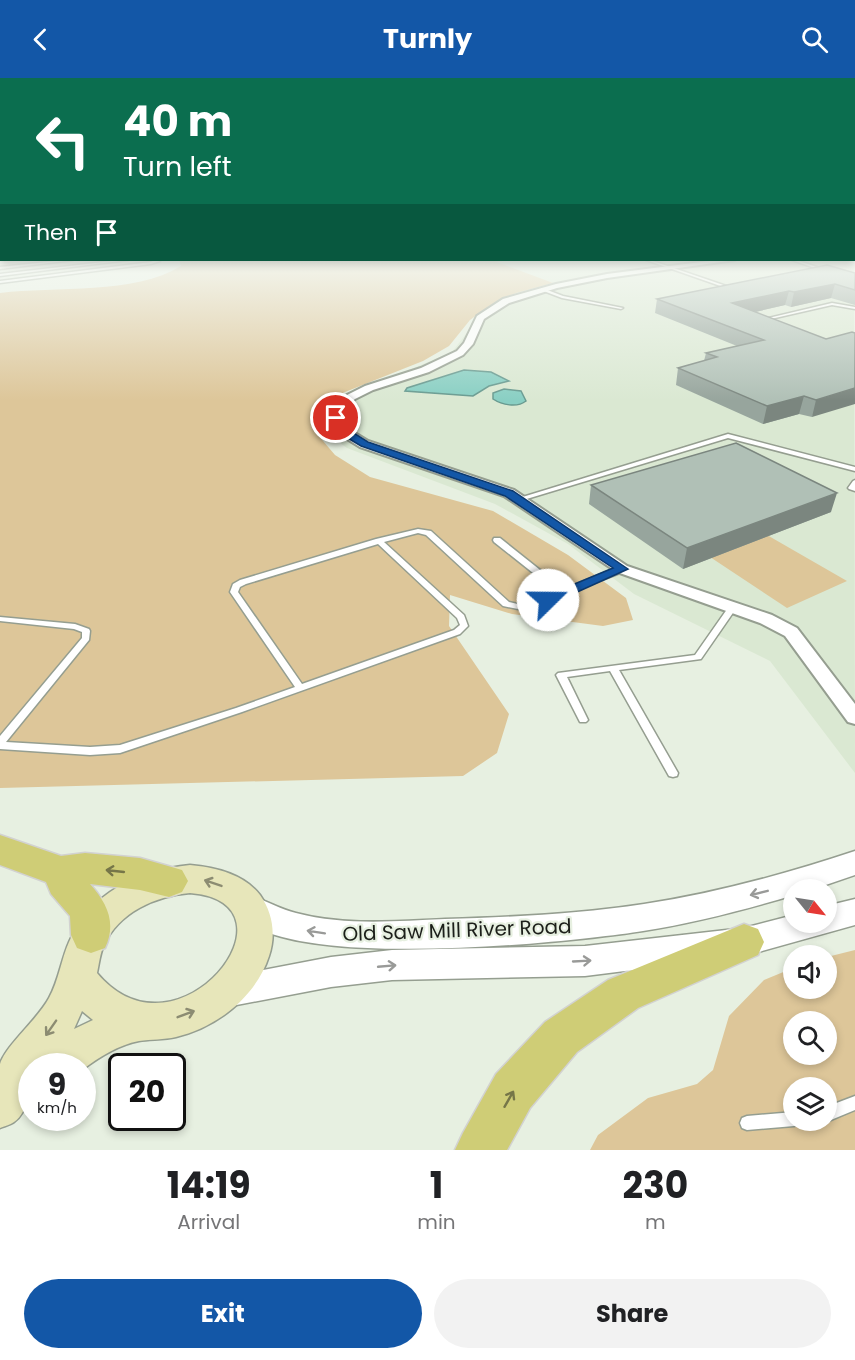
<!DOCTYPE html>
<html lang="en">
<head>
<meta charset="utf-8">
<style>
  :root { --surface:#fff; --page:#f2f2f2; --text:#202124; --muted:#757577; --accent:#1357a7 }
  body { margin:0; font-family:Poppins,sans-serif; background:var(--page); color:var(--text); height:100vh; display:flex; flex-direction:column; font-size:22px; white-space:nowrap }
  * { box-sizing:border-box; margin:0 }
  p { font-size:20px; color:var(--muted) }
  .icon { flex:none; width:33px; height:33px; fill:none; stroke:currentColor; stroke-width:2; stroke-linecap:round; stroke-linejoin:round }
  .map { position:relative; height:1072px; overflow:hidden }
  .sheet { display:flex; flex-direction:column; background:var(--surface); flex:1 }
  .sheet>* { flex:none }
  .guide { position:absolute; left:0px; top:0px; width:855px; height:183px; box-shadow:0 3px 9px #0003; background:#0b6e4f; color:#fff; overflow:hidden }
  .needle { width:39px; rotate:120deg }
  .tools { position:absolute; left:783px; top:801px; display:grid; gap:12px }
  .tools a { display:grid; place-items:center; width:54px; height:54px; border-radius:50%; background:var(--surface); box-shadow:0 3px 9px #0003; font-size:30px }
  .speed { position:absolute; left:18px; top:975px; display:flex; gap:12px; font-size:30px; font-weight:700; text-align:center }
  .speed>* { display:grid; place-content:center; width:78px; height:78px; border-radius:50%; background:var(--surface); box-shadow:0 3px 9px #0003; line-height:1 }
  .speed small { font-size:15px; font-weight:400 }
  .speed .limit { border:3px solid #111; border-radius:9px; background:#fff; color:#111 }
  .pin { position:absolute; display:grid; place-items:center; width:51px; height:51px; color:#fff; margin:-26px; border:3px solid #fff; border-radius:50%; box-shadow:0 2px 6px #0007 }
  .me { position:absolute; width:66px; margin:-33px; rotate:68deg; stroke-linejoin:round; filter:drop-shadow(0 0 4px #0008) }
  .turn { display:flex; align-items:center; gap:21px; height:126px; padding:0 24px; font-size:27px }
  .turn .icon { width:78px; height:78px; stroke-width:2.5 }
  .turn b { display:block; font-size:42px; line-height:51px }
  .then { display:flex; align-items:center; height:57px; padding:0 24px; background:#0003; gap:12px; font-size:22px }
  .eta { display:flex; justify-content:space-evenly; align-items:center; height:102px; text-align:center }
  .eta b { font-size:36px; font-weight:700; line-height:42px }
  .primary-button { display:flex; gap:12px; margin-top:auto; padding:12px 24px }
  .primary-button a { flex:1; height:69px; border-radius:36px; background:var(--accent); color:#fff; font-size:24px; font-weight:700; line-height:69px; text-align:center }
  .primary-button a+a { background:var(--page); color:var(--text) }
  header { display:flex; justify-content:space-between; align-items:center; height:78px; padding:0 24px; background:var(--accent); color:#fff; font-size:27px; font-weight:700 }
  .map>svg:first-child { display:block }
  .built { fill:#dae8d2 }
  .green { fill:#ddc699; fill-rule:evenodd }
  .water { fill:#89cfc3; stroke:#689a90; stroke-width:1.5 }
  .lines { fill:none; stroke-linecap:round; stroke-linejoin:round }
  .stream { stroke:#689a90; stroke-width:3 }
  .service-casing { stroke:#959e90; stroke-width:3 }
  .minor-casing { stroke:#959e90; stroke-width:4 }
  .tertiary-casing { stroke:#959e90; stroke-width:3 }
  .secondary-casing { stroke:#959e90; stroke-width:3 }
  .primary-casing { stroke:#d2d2d1; stroke-width:3 }
  .service { fill:#fff; fill-rule:evenodd }
  .minor { fill:#fff; fill-rule:evenodd }
  .tertiary { fill:#fff; fill-rule:evenodd }
  .secondary { fill:#e7e6ba; fill-rule:evenodd }
  .primary { fill:#cfcd76; fill-rule:evenodd }
  .wall { fill:#97a59d }
  .shaded-wall { fill:#7b867f }
  .building { fill:#b0c0b6; stroke:#7b867f; stroke-width:1.5 }
  .oneway { stroke:#767648 }
  .oneway2 { stroke:#8c8c72 }
  .oneway3 { stroke:#999a98 }
  .route { fill:#1357a7; stroke:#0c396d; stroke-width:1.5 }
  .labels { text-anchor:middle; dominant-baseline:central; stroke-width:4.5; stroke-linejoin:round; paint-order:stroke }
  .near-street-label { font-size:20px; fill:#1c1f1a; stroke:#e7f0e1 }
</style>
</head>
<body>
<header><svg class="icon" aria-label="back" viewBox="0 0 24 24"><path d="M15 5l-7 7 7 7"/></svg>Turnly<svg class="icon" aria-label="search" viewBox="0 0 24 24"><circle cx="10" cy="10" r="6"/><path d="M15 15l6 6"/></svg></header>
<div class="map">
<svg width="855" height="1072" viewBox="0 0 855 1072">
  <rect width="100%" height="100%" fill="#e7f0e1"/>
  <path class="built" d="M 854,173 L 855,695 L 770,583 L 634,516 L 568,466 L 495,426 L 347,370 L 326,355 L 340,321 L 452,274 L 483,234 L 517,217 L 465,182 L 854,182 Z"/>
  <path class="green" d="M 179,182 L 509,182 L 497,184 L 553,205 L 516,215 L 489,228 L 470,242 L 449,268 L 423,283 L 335,318 L 312,350 L 335,377 L 370,399 L 493,433 L 568,477 L 626,520 L 633,542 L 603,548 L 512,536 L 450,517 L 449,548 L 509,636 L 497,675 L 463,698 L 0,710 L 0,215 C 56,208 134,217 181,188 Z
    M 767,457 L 847,503 L 787,530 L 710,479 Z
    M 855,872 L 855,1072 L 590,1072 L 598,1057 L 648,1020 L 697,1006 L 713,992 L 729,938 L 764,902 L 793,890 L 794,910 L 826,910 L 827,879 ZM 794,944 L 826,944 L 826,976 L 794,976 ZM 794,1010 L 826,1010 L 826,1042 L 794,1042 Z"/>
  <path class="water" d="M 464,292 L 491,294 L 509,303 L 489,308 L 473,318 L 405,313 L 407,310 Z
    M 504,311 L 521,313 L 526,323 C 517,330 502,327 493,321 L 493,315 Z"/>
  <g class="lines">
    <path class="stream" d="M 0,182 L 5,182"/>
    <g class="service-casing">
      <path id="service" d="M 65,182 L 73,182 L 0,191 L 0,189 Z
        M 121,182 L 128,182 L 0,198 L 0,196 Z
        M 154,182 L 158,182 L 160,183 L 151,186 L 0,205 L 0,203 L 151,184 Z
        M 646,182 L 650,182 L 735,211 L 732,212 Z
        M 792,182 L 796,182 L 829,193 L 826,194 Z
        M 542,210 L 563,218 L 623,230 L 621,231 L 562,220 L 541,212 Z
        M 832,225 L 855,229 L 855,231 L 832,227 L 762,243 L 760,242 Z
        M 728,356 L 855,389 L 855,393 L 728,360 L 520,423 L 518,424 L 515,422 L 516,421 Z
        M 855,402 L 855,413 L 849,411 L 848,410 L 853,403 Z
        M 418,451 L 431,453 L 509,524 L 522,527 L 557,514 L 494,464 L 493,462 L 494,460 L 500,460 L 564,511 L 619,489 L 622,489 L 626,491 L 625,493 L 568,515 L 567,517 L 523,532 L 503,528 L 426,457 L 418,455 L 384,464 L 464,537 L 468,548 L 460,556 L 242,634 L 120,675 L 90,677 L 0,671 L 0,658 L 82,560 L 82,554 L 74,551 L 0,543 L 0,539 L 75,546 L 89,551 L 90,553 L 89,562 L 6,664 L 90,669 L 120,667 L 236,630 L 295,609 L 230,514 L 233,506 L 240,502 L 376,461 ZM 378,466 L 457,540 L 460,547 L 454,552 L 302,606 L 238,514 L 240,509 L 246,506 Z
        M 730,527 L 733,527 L 737,529 L 701,581 L 619,592 L 678,695 L 677,698 L 673,699 L 669,698 L 610,593 L 567,599 L 588,642 L 586,644 L 580,644 L 556,597 L 558,595 L 695,577 Z
        M 855,1018 L 855,1032 L 826,1044 L 822,1042 L 826,1042 L 826,1029 Z
        M 794,1034 L 794,1042 L 801,1042 L 799,1046 L 794,1048 L 747,1052 L 742,1050 L 740,1045 L 742,1040 L 747,1038 Z"/>
    </g>
    <g class="minor-casing">
      <path id="minor" d="M 0,173 L 2,173 L 2,177 L 0,177 Z
        M 717,182 L 735,182 L 607,200 L 557,210 L 509,225 L 484,241 L 473,266 L 463,277 L 429,294 L 373,312 L 355,321 L 344,330 L 342,340 L 345,349 L 368,363 L 514,412 L 627,488 L 772,537 L 797,550 L 855,626 L 855,646 L 848,644 L 785,558 L 760,545 L 617,494 L 504,418 L 360,369 L 336,354 L 330,340 L 335,327 L 347,317 L 365,308 L 421,290 L 457,273 L 464,265 L 477,238 L 503,221 L 556,206 L 607,196 Z"/>
    </g>
    <g class="tertiary-casing">
      <path id="tertiary" d="M 855,773 L 855,797 L 811,812 L 794,812 L 794,817 C 744,832 694,845 643,853 C 575,864 267,897 235,830 L 239,821 L 250,817 C 266,823 280,831 296,835 C 345,848 396,843 445,841 C 512,839 578,836 644,826 C 716,815 786,796 855,773 Z
        M 855,821 L 855,847 L 744,878 L 585,898 L 392,902 L 331,909 L 226,929 L 214,925 L 209,914 L 214,903 L 226,899 L 331,879 L 392,872 L 585,868 L 744,850 L 794,837 L 794,844 L 826,844 L 826,828 Z"/>
    </g>
    <g class="secondary-casing">
      <path id="secondary" d="M 190,787 C 214,789 244,796 260,817 C 273,835 276,857 269,878 C 256,919 217,949 176,959 C 164,962 151,961 139,963 C 118,967 99,979 82,992 L 82,988 L 32,988 C 32,1004 29,1034 14,1044 C 10,1047 4,1048 0,1050 C 0,1034 0,1000 0,986 C 6,967 38,941 49,920 C 59,902 61,882 69,864 C 90,815 138,792 190,787 ZM 190,815 C 308,824 178,992 97,895 C 99,886 100,875 104,867 C 119,834 156,818 190,815 ZM 82,933 L 93,942 L 74,951 Z"/>
    </g>
    <g class="primary-casing">
      <path id="primary" d="M 0,757 L 61,778 L 85,775 L 140,780 L 182,792 L 188,803 L 182,814 L 169,819 L 140,812 L 90,806 C 107,825 117,845 105,870 L 91,875 L 77,870 L 71,857 L 70,838 L 51,816 L 46,804 L 0,787 Z
        M 744,846 L 758,851 L 764,864 L 758,877 L 638,930 L 577,974 L 530,1030 L 507,1072 L 455,1072 L 463,1055 L 496,996 L 545,944 L 608,902 Z"/>
    </g>
    <use href="#service" class="service"/>
    <use href="#minor" class="minor"/>
    <use href="#tertiary" class="tertiary"/>
    <use href="#secondary" class="secondary"/>
    <use href="#primary" class="primary"/>
  </g>
  <path class="wall" d="M 855,195 L 855,227 L 831,220 L 791,229 L 785,227 L 755,234 L 826,261 L 852,254 L 812,339 L 799,336 L 763,346 L 676,307 L 678,290 L 704,283 L 706,275 L 737,268 L 655,235 L 657,221 Z
    M 591,407 L 831,434 L 683,491 L 589,426 Z"/>
  <path class="shaded-wall" d="M 835,206 L 831,220 L 791,229 L 794,214 Z
    M 789,213 L 785,227 L 729,240 L 732,225 Z
    M 855,310 L 855,326 L 812,339 L 816,322 Z
    M 804,318 L 799,336 L 763,346 L 767,328 Z
    M 837,415 L 831,434 L 683,491 L 687,470 Z"/>
  <path class="building" d="M 827,187 L 855,195 L 855,212 L 835,206 L 794,214 L 789,213 L 732,225 L 826,261 L 852,254 L 855,255 L 855,310 L 816,322 L 804,318 L 767,328 L 678,290 L 717,279 L 706,275 L 764,262 L 657,221 Z
    M 736,365 L 837,415 L 687,470 L 591,407 Z"/>
  <defs><path id="oneway-shaft" d="M-6 0H5M1.5-3L5.5 0L1.5 3" fill="none" stroke-width="1.6" stroke-linecap="round" stroke-linejoin="round" transform="scale(1.5)"/></defs>
  <g class="oneway">
    <use href="#oneway-shaft" transform="translate(115 793) rotate(-174)"/>
    <use href="#oneway-shaft" transform="translate(509 1021) rotate(-60)"/>
  </g>
  <g class="oneway2">
    <use href="#oneway-shaft" transform="translate(213 805) rotate(-161)"/>
    <use href="#oneway-shaft" transform="translate(186 936) rotate(-21)"/>
    <use href="#oneway-shaft" transform="translate(51 950) rotate(125)"/>
  </g>
  <g class="oneway3">
    <use href="#oneway-shaft" transform="translate(759 815) rotate(166)"/>
    <use href="#oneway-shaft" transform="translate(316 854) rotate(-171)"/>
    <use href="#oneway-shaft" transform="translate(582 883) rotate(-3)"/>
    <use href="#oneway-shaft" transform="translate(387 888) rotate(-5)"/>
  </g>
  <linearGradient id="sky" x2="0" y2="1"><stop stop-color="#82bfd9"/><stop offset="0.54" stop-color="#f4f8f2"/><stop offset="1" stop-color="#f4f8f2" stop-opacity="0"/></linearGradient>
  <rect width="855" height="323" fill="url(#sky)"/>
  <path class="route" d="M 333,338 L 339,338 L 344,349 L 368,364 L 513,413 L 628,491 L 553,525 L 543,525 L 541,522 L 543,519 L 613,490 L 505,418 L 361,368 L 336,353 L 331,340 Z"/>
  <g class="labels">
    <g class="near-street-label">
      <text transform="translate(457 852) rotate(-2)">Old Saw Mill River Road</text>
    </g>
  </g>
</svg>
<div class="tools">
<a><svg class="needle" viewBox="-14 -14 28 28"><path d="M0-13l5 13h-10z" fill="#e53935"/><path d="M0 13l5-13h-10z" fill="#757577"/></svg></a>
<a><svg class="icon" aria-label="sound" viewBox="0 0 24 24"><path d="M4 9h4l5-4v14l-5-4H4zM17 9q2 3 0 6"/></svg></a>
<a><svg class="icon" aria-label="search" viewBox="0 0 24 24"><circle cx="10" cy="10" r="6"/><path d="M15 15l6 6"/></svg></a>
<a><svg class="icon" aria-label="layers" viewBox="0 0 24 24"><path d="M12 4l9 5-9 5-9-5zM3 14l9 5 9-5"/></svg></a>
</div>
<div class="speed"><div>9<small>km/h</small></div><div class="limit">20</div></div>
<div class="pin" style="left:336px;top:340px;background:#d93025"><svg class="icon" aria-label="arrive" viewBox="0 0 24 24"><path d="M6 21V4h12l-3 4 3 4H6"/></svg></div>
<svg class="me" style="left:548px;top:522px" viewBox="-20 -20 40 40"><circle r="19" fill="#fff"/><path d="M0-13L10 11 0 6-10 11z" fill="#1357a7"/></svg>
<div class="guide">
<div class="turn"><svg class="icon" aria-label="left" viewBox="0 0 24 24"><path d="M17 20v-9H6M10 6l-5 5 5 5"/></svg><div><b>40 m</b>Turn left</div></div>
<div class="then">Then<svg class="icon" aria-label="arrive" viewBox="0 0 24 24"><path d="M6 21V4h12l-3 4 3 4H6"/></svg></div>
</div>
</div>
<section class="sheet">
<div class="eta">
<div><b>14:19</b><p>Arrival</p></div>
<div><b>1</b><p>min</p></div>
<div><b>230</b><p>m</p></div>
</div>
<div class="primary-button"><a>Exit</a><a>Share</a></div>
</section>
</body>
</html>
